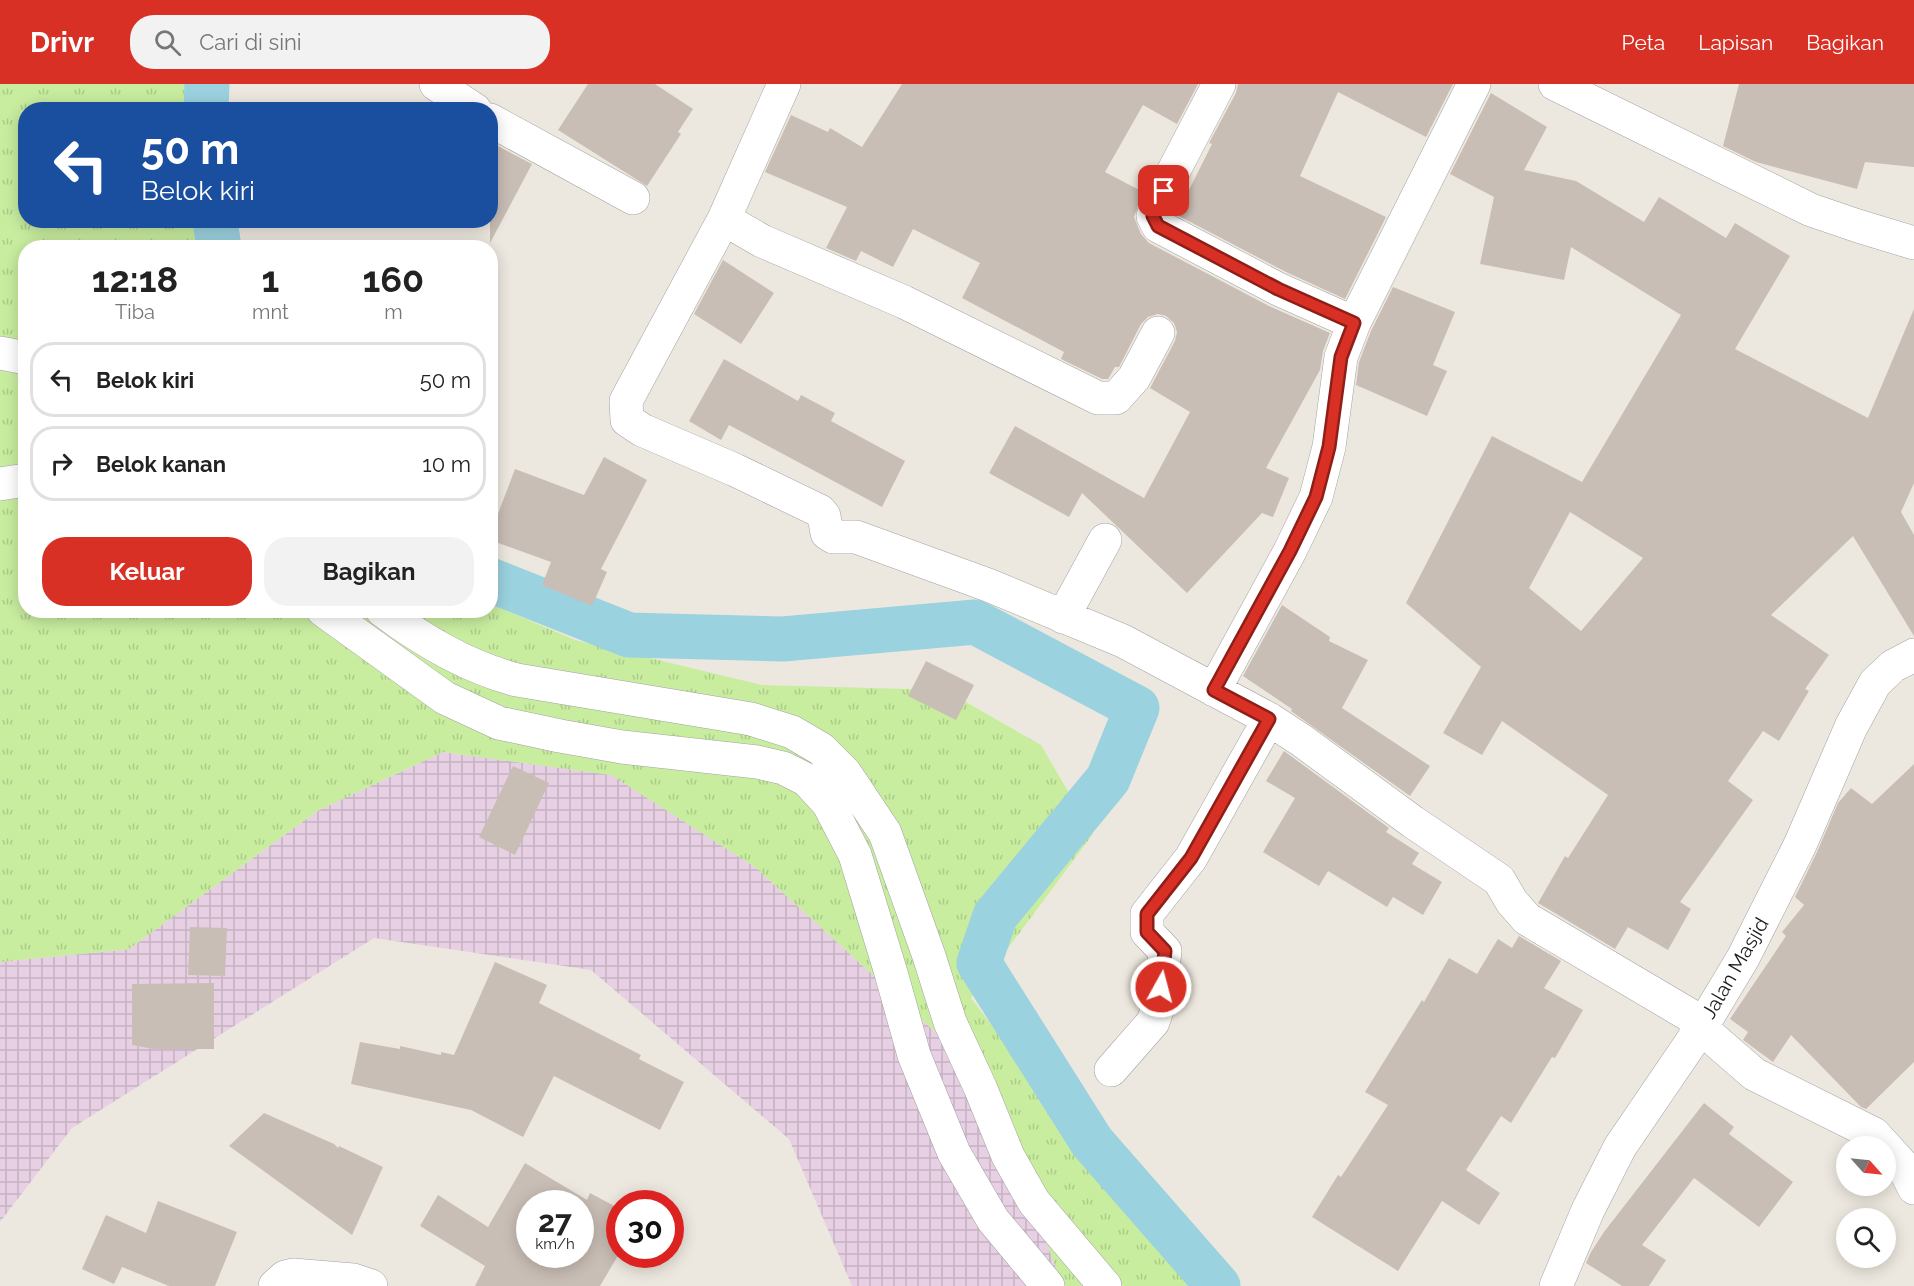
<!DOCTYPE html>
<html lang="id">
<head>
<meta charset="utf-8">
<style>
  :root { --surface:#fff; --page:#f2f2f2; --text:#222; --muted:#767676; --line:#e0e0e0; --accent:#d93025 }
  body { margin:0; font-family:Raleway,sans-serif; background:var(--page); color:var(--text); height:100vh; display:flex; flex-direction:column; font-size:22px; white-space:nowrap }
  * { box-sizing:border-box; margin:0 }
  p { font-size:20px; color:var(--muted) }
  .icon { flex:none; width:33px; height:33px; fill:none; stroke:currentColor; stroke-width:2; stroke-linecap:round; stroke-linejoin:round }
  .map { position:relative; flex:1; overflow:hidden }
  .sheet { position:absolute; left:18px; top:156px; width:480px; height:378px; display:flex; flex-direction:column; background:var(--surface); border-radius:24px; box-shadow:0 3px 15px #0003 }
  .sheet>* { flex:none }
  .hud { position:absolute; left:18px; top:18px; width:480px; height:126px; border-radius:24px; box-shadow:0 3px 15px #0003; background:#1a4fa0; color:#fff; overflow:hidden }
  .needle { width:39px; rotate:117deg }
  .fabs { position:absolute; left:1836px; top:1052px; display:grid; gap:12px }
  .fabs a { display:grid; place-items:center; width:60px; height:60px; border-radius:50%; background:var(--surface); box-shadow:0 3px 15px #0003; font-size:30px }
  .speed { position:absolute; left:516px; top:1106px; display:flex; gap:12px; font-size:30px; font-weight:700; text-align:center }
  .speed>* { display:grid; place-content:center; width:78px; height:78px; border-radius:50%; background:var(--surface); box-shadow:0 3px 15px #0003; line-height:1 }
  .speed small { font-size:15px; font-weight:400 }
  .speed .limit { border:9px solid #d22; background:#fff; color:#111 }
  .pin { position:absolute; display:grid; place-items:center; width:51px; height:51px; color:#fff; margin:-26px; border-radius:12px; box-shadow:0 3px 9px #0006 }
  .me { position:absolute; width:66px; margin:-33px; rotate:7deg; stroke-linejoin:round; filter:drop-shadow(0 0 4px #0008) }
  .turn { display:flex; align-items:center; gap:21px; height:126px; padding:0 24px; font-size:27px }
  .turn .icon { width:78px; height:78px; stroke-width:2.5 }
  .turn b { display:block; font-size:42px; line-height:51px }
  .eta { display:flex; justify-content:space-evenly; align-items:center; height:102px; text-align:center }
  .eta b { font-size:36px; font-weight:700; line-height:42px }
  .cta { display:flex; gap:12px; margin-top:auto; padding:12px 24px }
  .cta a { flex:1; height:69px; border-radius:24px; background:var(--accent); color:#fff; font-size:24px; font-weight:700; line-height:69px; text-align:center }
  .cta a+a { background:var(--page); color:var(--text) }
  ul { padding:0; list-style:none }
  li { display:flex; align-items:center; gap:18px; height:75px; margin:0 12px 9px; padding:0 12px; border:3px solid var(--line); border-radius:24px }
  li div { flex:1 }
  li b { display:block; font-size:22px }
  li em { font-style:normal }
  header { display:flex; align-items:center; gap:36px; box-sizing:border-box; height:84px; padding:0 30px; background:var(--accent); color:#fff }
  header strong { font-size:28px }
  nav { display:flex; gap:33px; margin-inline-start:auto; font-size:21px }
  .search { width:420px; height:54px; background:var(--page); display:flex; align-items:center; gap:15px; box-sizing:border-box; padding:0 21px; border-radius:24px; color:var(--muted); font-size:22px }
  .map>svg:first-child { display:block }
  .industrial { fill:url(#industrial-grid) }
  .grass { fill:url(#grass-tufts) }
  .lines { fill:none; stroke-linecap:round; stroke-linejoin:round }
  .canal { stroke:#9bd2df; stroke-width:45 }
  .building { fill:#c9beb5; fill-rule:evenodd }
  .minor-casing { stroke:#a2a2a2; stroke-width:34 }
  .minor { stroke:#fff; stroke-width:33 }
  .route-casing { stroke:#8d1f18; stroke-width:15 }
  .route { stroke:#d93025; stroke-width:10 }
  .labels { text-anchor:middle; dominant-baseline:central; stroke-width:4.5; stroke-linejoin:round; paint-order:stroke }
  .street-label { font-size:20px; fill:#1b1b1b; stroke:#fff }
</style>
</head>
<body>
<header>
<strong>Drivr</strong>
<div class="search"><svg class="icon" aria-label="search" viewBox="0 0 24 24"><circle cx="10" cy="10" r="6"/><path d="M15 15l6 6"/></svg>Cari di sini</div>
<nav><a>Peta</a><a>Lapisan</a><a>Bagikan</a></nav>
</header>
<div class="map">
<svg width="1914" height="1202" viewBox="0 0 1914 1202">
  <defs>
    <pattern id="industrial-grid" width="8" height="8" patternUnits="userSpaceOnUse" patternTransform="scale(1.5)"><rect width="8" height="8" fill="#e7d0e4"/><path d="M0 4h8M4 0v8" fill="none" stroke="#c6b2c3"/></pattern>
    <pattern id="grass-tufts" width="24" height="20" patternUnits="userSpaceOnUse" patternTransform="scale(1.5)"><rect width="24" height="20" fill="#c8ed9f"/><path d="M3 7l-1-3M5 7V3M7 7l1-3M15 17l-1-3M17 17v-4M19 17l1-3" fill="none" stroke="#abcb88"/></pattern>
  </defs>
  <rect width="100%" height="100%" fill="#ede8df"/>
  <path class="industrial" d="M 443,668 L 612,691 L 755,783 L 942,954 L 1002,1042 L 1063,1202 L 852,1202 L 789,1055 L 591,886 L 374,854 L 72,1044 L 0,1138 L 0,878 L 129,865 L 317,727 Z"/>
  <path class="grass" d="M 0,0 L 226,0 L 223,25 L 26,26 L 26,136 L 209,137 L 209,141 L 219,163 L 26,164 L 26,526 L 490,526 L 491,520 L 575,556 L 762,601 L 945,606 L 1041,661 L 1093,750 L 971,914 L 1190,1202 L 1063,1202 L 1002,1042 L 942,954 L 755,783 L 611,691 L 443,668 L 317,727 L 129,865 L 0,878 Z"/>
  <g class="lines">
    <path class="canal" d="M 206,26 L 207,0
      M 215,136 L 219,164
      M 490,496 L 629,551 L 783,555 L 975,538 L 1137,624 L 1108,695 L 995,832 L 979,879 L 1092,1058 L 1218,1202"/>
  </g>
  <path class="building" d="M 588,0 L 655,0 L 693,25 L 678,48 L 681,50 L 647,102 L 558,46 Z
    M 902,0 L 1198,0 L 1177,40 L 1143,21 L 1105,88 L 1143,108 L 1134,133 L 1141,150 L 1149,159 L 1269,222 L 1330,249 L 1323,267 L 1320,286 L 1266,384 L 1289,394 L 1273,433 L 1262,429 L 1187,509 L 1082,409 L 1069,433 L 989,389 L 1015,342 L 1144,414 L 1190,328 L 1150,304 L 1175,257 L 1177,248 L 1174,239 L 1166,232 L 1158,230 L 1148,233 L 1141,240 L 1119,283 L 1115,283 L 1108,295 L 1102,295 L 1061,275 L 1064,268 L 962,214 L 980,179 L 913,145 L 893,183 L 861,167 L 856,177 L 826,164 L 847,123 L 765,88 L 791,31 L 828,48 L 830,44 L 862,63 Z
    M 1238,0 L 1453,0 L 1426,53 L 1338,8 L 1300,92 L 1386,133 L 1345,215 L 1286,188 L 1175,130 L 1177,125 L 1179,126 L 1212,60 L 1209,59 L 1236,9 Z
    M 1739,0 L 1914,0 L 1914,83 L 1865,78 L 1857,105 L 1756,78 L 1723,62 Z
    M 1491,9 L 1547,43 L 1524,86 L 1576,97 L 1644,138 L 1659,113 L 1726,154 L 1735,139 L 1790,172 L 1735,265 L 1868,334 L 1914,225 L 1914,399 L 1901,428 L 1914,451 L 1914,552 L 1853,452 L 1771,531 L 1829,571 L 1805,605 L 1809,607 L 1779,657 L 1763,647 L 1728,697 L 1753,716 L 1680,818 L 1691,825 L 1668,866 L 1628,843 L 1615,865 L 1538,819 L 1565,772 L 1568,774 L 1608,711 L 1502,637 L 1482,671 L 1443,649 L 1481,583 L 1406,519 L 1492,352 L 1582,398 L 1681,231 L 1571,163 L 1564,196 L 1480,180 L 1494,113 L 1450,90 ZM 1570,428 L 1643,474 L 1581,547 L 1529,504 Z
    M 490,58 L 532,80 L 490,159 Z
    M 723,176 L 774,209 L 741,260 L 694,230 Z
    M 1393,203 L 1455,228 L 1433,281 L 1447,287 L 1427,332 L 1356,301 L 1359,278 L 1371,247 Z
    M 724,275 L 798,317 L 801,311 L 835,329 L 831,337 L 905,377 L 882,423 L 729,341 L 721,356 L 689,337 Z
    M 604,373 L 647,396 L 601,485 L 607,488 L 592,522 L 542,501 L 551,478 L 490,456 L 490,451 L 515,385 L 584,411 Z
    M 1282,521 L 1330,553 L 1329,557 L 1368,576 L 1342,624 L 1430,682 L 1410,712 L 1291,627 L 1292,625 L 1243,592 Z
    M 926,577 L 974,601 L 956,636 L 908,612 Z
    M 1284,667 L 1389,744 L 1386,748 L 1419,769 L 1412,780 L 1442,798 L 1423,831 L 1393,813 L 1387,823 L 1328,787 L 1319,802 L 1263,768 L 1295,714 L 1266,697 Z
    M 1914,680 L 1914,978 L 1866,1025 L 1861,1023 L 1791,951 L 1773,978 L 1743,956 L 1748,948 L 1730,935 L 1786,852 L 1782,848 L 1804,821 L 1795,813 L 1817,768 L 1838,719 L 1851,704 L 1872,720 Z
    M 513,682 L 549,699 L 515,771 L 479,753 Z
    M 190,843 L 227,844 L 225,892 L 188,891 Z
    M 1519,852 L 1561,877 L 1544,904 L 1583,926 L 1555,974 L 1552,973 L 1511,1039 L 1501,1032 L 1466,1086 L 1500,1109 L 1479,1141 L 1442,1117 L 1398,1187 L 1312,1133 L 1338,1091 L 1341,1093 L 1388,1021 L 1365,1008 L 1422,916 L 1424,918 L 1449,874 L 1477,890 L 1498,855 L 1512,864 Z
    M 495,878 L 547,901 L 539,919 L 641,971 L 639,975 L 684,998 L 660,1046 L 554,992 L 523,1053 L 471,1026 L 351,1000 L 360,958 L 400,965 L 400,962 L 441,971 L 441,968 L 454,971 Z
    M 214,899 L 214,965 L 154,965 L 132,961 L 132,900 Z
    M 1704,1019 L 1734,1043 L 1729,1050 L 1793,1098 L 1759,1143 L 1694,1094 L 1642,1161 L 1666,1176 L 1649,1202 L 1622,1202 L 1586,1179 L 1591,1168 L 1604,1148 Z
    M 264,1029 L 334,1060 L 338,1064 L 339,1062 L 383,1083 L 352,1151 L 229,1062 Z
    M 525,1079 L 587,1116 L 590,1109 L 620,1125 L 620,1168 L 600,1202 L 475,1202 L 485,1182 L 420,1142 L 438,1111 L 488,1143 ZM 530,1119 L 580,1119 L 580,1170 L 530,1170 Z
    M 158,1117 L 237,1148 L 215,1202 L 169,1202 L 122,1183 L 114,1200 L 82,1185 L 106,1131 L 146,1149 Z"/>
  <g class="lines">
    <g class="minor-casing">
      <path id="minor" d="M 436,0 L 475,26
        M 784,0 L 724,135 L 626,317 L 627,336 L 642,346 L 735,386 L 820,427 L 824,432 L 827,449 L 833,453 L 856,453 L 988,501 L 1123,557 L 1269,635 L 1301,656 L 1413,738 L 1499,796 L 1512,818 L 1527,835 L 1691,932 L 1701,944 L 1754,990 L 1874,1050 L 1885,1062
        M 1219,0 L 1170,94 L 1153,132 L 1158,142 L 1278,205 L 1354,239
        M 1555,0 L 1811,126 L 1858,142 L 1914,159
        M 490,36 L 633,114
        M 724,135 L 762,157 L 904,218 L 1098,314 L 1116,314 L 1134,294 L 1158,249
        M 0,269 L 26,274
        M 0,400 L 26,396
        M 323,526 L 445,614 L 499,639 L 560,652 L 622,663 L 757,678 L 783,684 L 807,696 L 828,719 L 855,771 L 891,889 L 914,971 L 954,1069 L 993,1136 L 1048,1202
        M 382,526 C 423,557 467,583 517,596 L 751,635 L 792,648 L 821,665 L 845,689 L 885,749 L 929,872 L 950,938 L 980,1003 L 1008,1072 L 1034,1118 L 1105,1202
        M 1063,533 L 1105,456
        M 1214,606 L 1290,467 L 1316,413 L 1329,363 L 1341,273 L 1354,239 L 1474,0
        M 1111,986 L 1153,938 L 1159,920 L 1165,867 L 1147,848 L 1147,830 L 1191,774 L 1269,635
        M 1886,1063 L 1903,1082 L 1914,1104
        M 275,1202 L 285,1193 L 293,1191 L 353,1196 L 371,1202
        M 1556,1202 L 1588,1126 L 1620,1063 L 1701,944 L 1743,874 L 1800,761 L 1851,643 L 1875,599 L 1893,582 L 1914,571"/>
    </g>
    <use href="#minor" class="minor"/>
  </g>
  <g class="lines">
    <g class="route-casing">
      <path id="route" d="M 1161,903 L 1165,867 L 1147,848 L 1147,830 L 1191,774 L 1269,635 L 1214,606 L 1290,467 L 1316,413 L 1329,363 L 1341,273 L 1354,239 L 1278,205 L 1158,142 L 1153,132 L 1164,107"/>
    </g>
    <use href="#route" class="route"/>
  </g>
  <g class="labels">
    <g class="street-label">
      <text transform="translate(1735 884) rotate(-60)">Jalan Masjid</text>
    </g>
  </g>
</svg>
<div class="fabs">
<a><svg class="needle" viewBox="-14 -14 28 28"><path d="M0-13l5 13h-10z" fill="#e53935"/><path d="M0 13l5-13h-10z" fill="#767676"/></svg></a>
<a><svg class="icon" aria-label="search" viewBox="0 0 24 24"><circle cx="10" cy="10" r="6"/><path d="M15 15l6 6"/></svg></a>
</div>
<div class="speed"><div>27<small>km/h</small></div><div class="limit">30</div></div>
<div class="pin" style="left:1164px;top:107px;background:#d93025"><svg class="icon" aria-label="arrive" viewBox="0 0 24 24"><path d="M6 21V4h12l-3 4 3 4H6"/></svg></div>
<svg class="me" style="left:1161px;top:903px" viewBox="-20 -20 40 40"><circle r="17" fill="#d93025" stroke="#fff" stroke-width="3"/><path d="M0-11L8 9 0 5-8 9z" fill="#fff"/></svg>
<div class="hud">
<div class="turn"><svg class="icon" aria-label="left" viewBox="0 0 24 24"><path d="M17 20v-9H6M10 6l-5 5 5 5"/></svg><div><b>50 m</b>Belok kiri</div></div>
</div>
<section class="sheet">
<div class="eta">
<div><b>12:18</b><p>Tiba</p></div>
<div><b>1</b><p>mnt</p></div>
<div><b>160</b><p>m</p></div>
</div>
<ul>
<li><svg class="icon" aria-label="left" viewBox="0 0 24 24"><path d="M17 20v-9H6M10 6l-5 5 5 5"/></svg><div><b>Belok kiri</b></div><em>50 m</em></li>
<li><svg class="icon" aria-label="right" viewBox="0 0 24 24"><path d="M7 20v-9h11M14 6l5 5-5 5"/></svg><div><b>Belok kanan</b></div><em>10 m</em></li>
</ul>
<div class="cta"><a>Keluar</a><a>Bagikan</a></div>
</section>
</div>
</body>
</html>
